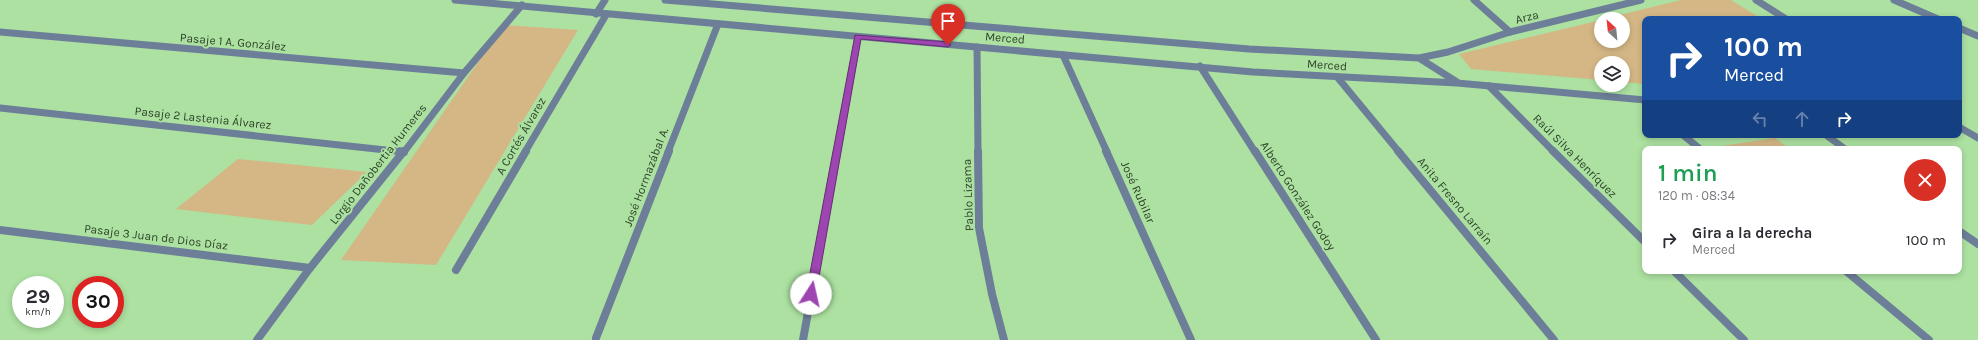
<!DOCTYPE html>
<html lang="es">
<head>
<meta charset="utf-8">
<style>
  :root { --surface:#fff; --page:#f7f7f7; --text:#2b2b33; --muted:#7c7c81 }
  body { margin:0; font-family:Karla,sans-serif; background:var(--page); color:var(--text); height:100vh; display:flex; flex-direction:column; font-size:15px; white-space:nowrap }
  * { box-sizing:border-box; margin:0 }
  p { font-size:13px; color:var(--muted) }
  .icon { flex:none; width:22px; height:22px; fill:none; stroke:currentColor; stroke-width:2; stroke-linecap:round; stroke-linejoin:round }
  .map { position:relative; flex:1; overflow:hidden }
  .panel { position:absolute; left:1642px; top:146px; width:320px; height:128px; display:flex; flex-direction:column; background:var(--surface); border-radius:8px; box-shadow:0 2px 6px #0003 }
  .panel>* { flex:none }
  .hud { position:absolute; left:1642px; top:16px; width:320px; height:122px; border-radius:8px; box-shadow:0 2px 6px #0003; background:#1a4fa0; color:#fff; overflow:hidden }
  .needle { width:26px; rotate:333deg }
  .tools { position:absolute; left:1594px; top:12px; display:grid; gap:8px }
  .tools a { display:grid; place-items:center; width:36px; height:36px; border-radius:50%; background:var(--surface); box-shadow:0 2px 6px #0003; font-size:20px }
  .speed { position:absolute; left:12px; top:276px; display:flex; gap:8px; font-size:20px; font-weight:700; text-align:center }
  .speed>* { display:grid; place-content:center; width:52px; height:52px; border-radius:50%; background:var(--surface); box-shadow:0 2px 6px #0003; line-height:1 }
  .speed small { font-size:10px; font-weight:400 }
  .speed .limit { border:6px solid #d22; background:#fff; color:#111 }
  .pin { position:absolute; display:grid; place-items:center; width:34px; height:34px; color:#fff; margin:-41px -17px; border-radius:50% 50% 50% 0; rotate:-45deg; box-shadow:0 0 4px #0007 }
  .pin .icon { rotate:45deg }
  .me { position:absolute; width:44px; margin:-22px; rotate:10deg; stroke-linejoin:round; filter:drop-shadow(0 0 3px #0008) }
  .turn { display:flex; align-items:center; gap:14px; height:84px; padding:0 16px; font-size:18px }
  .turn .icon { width:52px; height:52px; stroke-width:2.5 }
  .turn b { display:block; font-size:28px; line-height:34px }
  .lanes { display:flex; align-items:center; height:38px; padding:0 16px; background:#0003; justify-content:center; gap:20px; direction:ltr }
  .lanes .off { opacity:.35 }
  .round { display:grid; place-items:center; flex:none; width:42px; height:42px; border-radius:21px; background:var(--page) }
  .summary { display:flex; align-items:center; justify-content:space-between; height:68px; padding:0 16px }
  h1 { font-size:24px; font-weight:600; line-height:30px; color:#1e9e55 }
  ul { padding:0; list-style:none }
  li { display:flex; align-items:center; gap:12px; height:52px; padding:0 16px }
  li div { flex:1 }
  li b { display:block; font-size:15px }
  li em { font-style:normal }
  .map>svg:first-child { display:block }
  .green { fill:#d4b785 }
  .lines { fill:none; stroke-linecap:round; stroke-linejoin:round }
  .minor-far1 { stroke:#6d7e98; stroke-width:7 }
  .minor { stroke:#6d7e98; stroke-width:8 }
  .tertiary { stroke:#6d7e98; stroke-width:7 }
  .route { fill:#9d45b1; stroke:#662d73 }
  .labels { text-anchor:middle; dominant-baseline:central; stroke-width:4; stroke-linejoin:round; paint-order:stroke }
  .street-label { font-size:12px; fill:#2e4329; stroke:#ace1a1 }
</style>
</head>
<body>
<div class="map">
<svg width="1978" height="340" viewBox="0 0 1978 340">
  <rect width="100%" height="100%" fill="#ace1a1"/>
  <path class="green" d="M 1681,0 L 1731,0 L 1762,19 L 1645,19 L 1645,84 L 1623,82 L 1623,63 L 1601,63 L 1601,80 L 1471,69 L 1459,54 L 1601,20 L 1601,41 L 1623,41 L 1623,19 L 1603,19 Z
    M 504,25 L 578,30 L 436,265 L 341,260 Z
    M 1775,138 L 1790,149 L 1725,149 L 1721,146 Z
    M 238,159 L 367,172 L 312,225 L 176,209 Z"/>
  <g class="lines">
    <path class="minor-far1" d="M 1474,0 L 1510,32
      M 1894,0 L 1938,19
      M 1959,28 L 1978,36
      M 0,32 L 464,73
      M 977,47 L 978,152
      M 1063,55 L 1107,152
      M 1200,66 L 1255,152
      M 1338,78 L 1399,152
      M 1489,86 L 1554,152
      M 0,108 L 404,152
      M 1683,135 L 1700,149
      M 1826,135 L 1845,149
      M 404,152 L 464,73 L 522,5
      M 525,152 L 606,15
      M 668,152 L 718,24
      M 837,152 L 858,37"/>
    <path class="minor" d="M 398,151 L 404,152
      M 978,151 L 979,228 L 992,294 L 1004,340
      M 1106,151 L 1191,340
      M 1255,151 L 1376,340
      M 1398,151 L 1554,340
      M 1553,151 L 1645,242
      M 0,230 L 310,268
      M 1959,231 L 1978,244
      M 456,270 L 526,151
      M 1674,271 L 1744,340
      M 1846,271 L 1929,340
      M 596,338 L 669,151
      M 257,340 L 310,268 L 404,151
      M 803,340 L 837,151"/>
    <path class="tertiary" d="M 455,0 L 1253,72 L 1457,83 L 1645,100
      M 665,0 L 1249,49 L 1419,58 L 1457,82
      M 1756,0 L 1786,19
      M 596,14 L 605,0
      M 1419,58 L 1448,52 L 1510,32 L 1641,0
      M 1959,127 L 1978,138"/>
  </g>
  <path class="route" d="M 855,35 L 948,42 L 951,45 L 948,47 L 861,39 L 816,294 L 811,298 L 806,294 Z"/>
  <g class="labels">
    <g class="street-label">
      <text transform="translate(1527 17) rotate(-14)">Arza</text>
      <text transform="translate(1005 38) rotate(5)">Merced</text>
      <text transform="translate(233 42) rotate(5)">Pasaje 1 A. González</text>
      <text transform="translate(1327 65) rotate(4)">Merced</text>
      <text transform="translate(203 118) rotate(6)">Pasaje 2 Lastenia Álvarez</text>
      <text transform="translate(521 136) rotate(-60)">A Cortés Álvarez</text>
      <text transform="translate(1575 156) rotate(45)">Raúl Silva Henríquez</text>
      <text transform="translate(378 164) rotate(-52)">Lorgio Dañobertia Humeres</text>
      <text transform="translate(646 177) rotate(-69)">José Hormazábal A.</text>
      <text transform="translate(1138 192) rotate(66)">José Rubilar</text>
      <text transform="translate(968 195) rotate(-92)">Pablo Lizama</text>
      <text transform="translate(1298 196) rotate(57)">Alberto González Godoy</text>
      <text transform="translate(1455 201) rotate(50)">Anita Fresno Larraín</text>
      <text transform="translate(156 237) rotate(7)">Pasaje 3 Juan de Dios Díaz</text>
    </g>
  </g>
</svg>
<div class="tools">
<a><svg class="needle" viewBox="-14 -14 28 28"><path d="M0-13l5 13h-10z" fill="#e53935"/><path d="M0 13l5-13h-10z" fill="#7c7c81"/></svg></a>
<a><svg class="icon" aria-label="layers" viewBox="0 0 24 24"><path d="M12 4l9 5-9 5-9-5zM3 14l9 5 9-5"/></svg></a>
</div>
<div class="speed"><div>29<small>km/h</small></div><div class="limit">30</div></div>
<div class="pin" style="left:948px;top:45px;background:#d93025"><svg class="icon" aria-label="arrive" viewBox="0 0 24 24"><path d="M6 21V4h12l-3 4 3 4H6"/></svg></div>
<svg class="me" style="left:811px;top:294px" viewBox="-20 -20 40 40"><circle r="19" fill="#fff"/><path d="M0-13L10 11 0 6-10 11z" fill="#9d45b1"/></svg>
<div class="hud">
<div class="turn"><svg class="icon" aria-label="right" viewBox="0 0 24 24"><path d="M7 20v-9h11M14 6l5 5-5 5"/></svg><div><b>100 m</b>Merced</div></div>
<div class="lanes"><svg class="icon off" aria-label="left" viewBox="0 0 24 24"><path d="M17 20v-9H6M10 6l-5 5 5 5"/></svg><svg class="icon off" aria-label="ahead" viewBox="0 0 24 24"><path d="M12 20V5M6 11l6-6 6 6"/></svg><svg class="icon" aria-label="right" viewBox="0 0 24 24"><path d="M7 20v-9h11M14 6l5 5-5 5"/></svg></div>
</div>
<section class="panel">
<div class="summary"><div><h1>1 min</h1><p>120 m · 08:34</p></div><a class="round" style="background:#d93025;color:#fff"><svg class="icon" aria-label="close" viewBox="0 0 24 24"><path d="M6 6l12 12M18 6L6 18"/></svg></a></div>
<ul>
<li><svg class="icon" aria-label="right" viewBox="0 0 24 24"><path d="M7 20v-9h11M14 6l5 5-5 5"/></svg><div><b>Gira a la derecha</b><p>Merced</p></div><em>100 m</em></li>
</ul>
</section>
</div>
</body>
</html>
